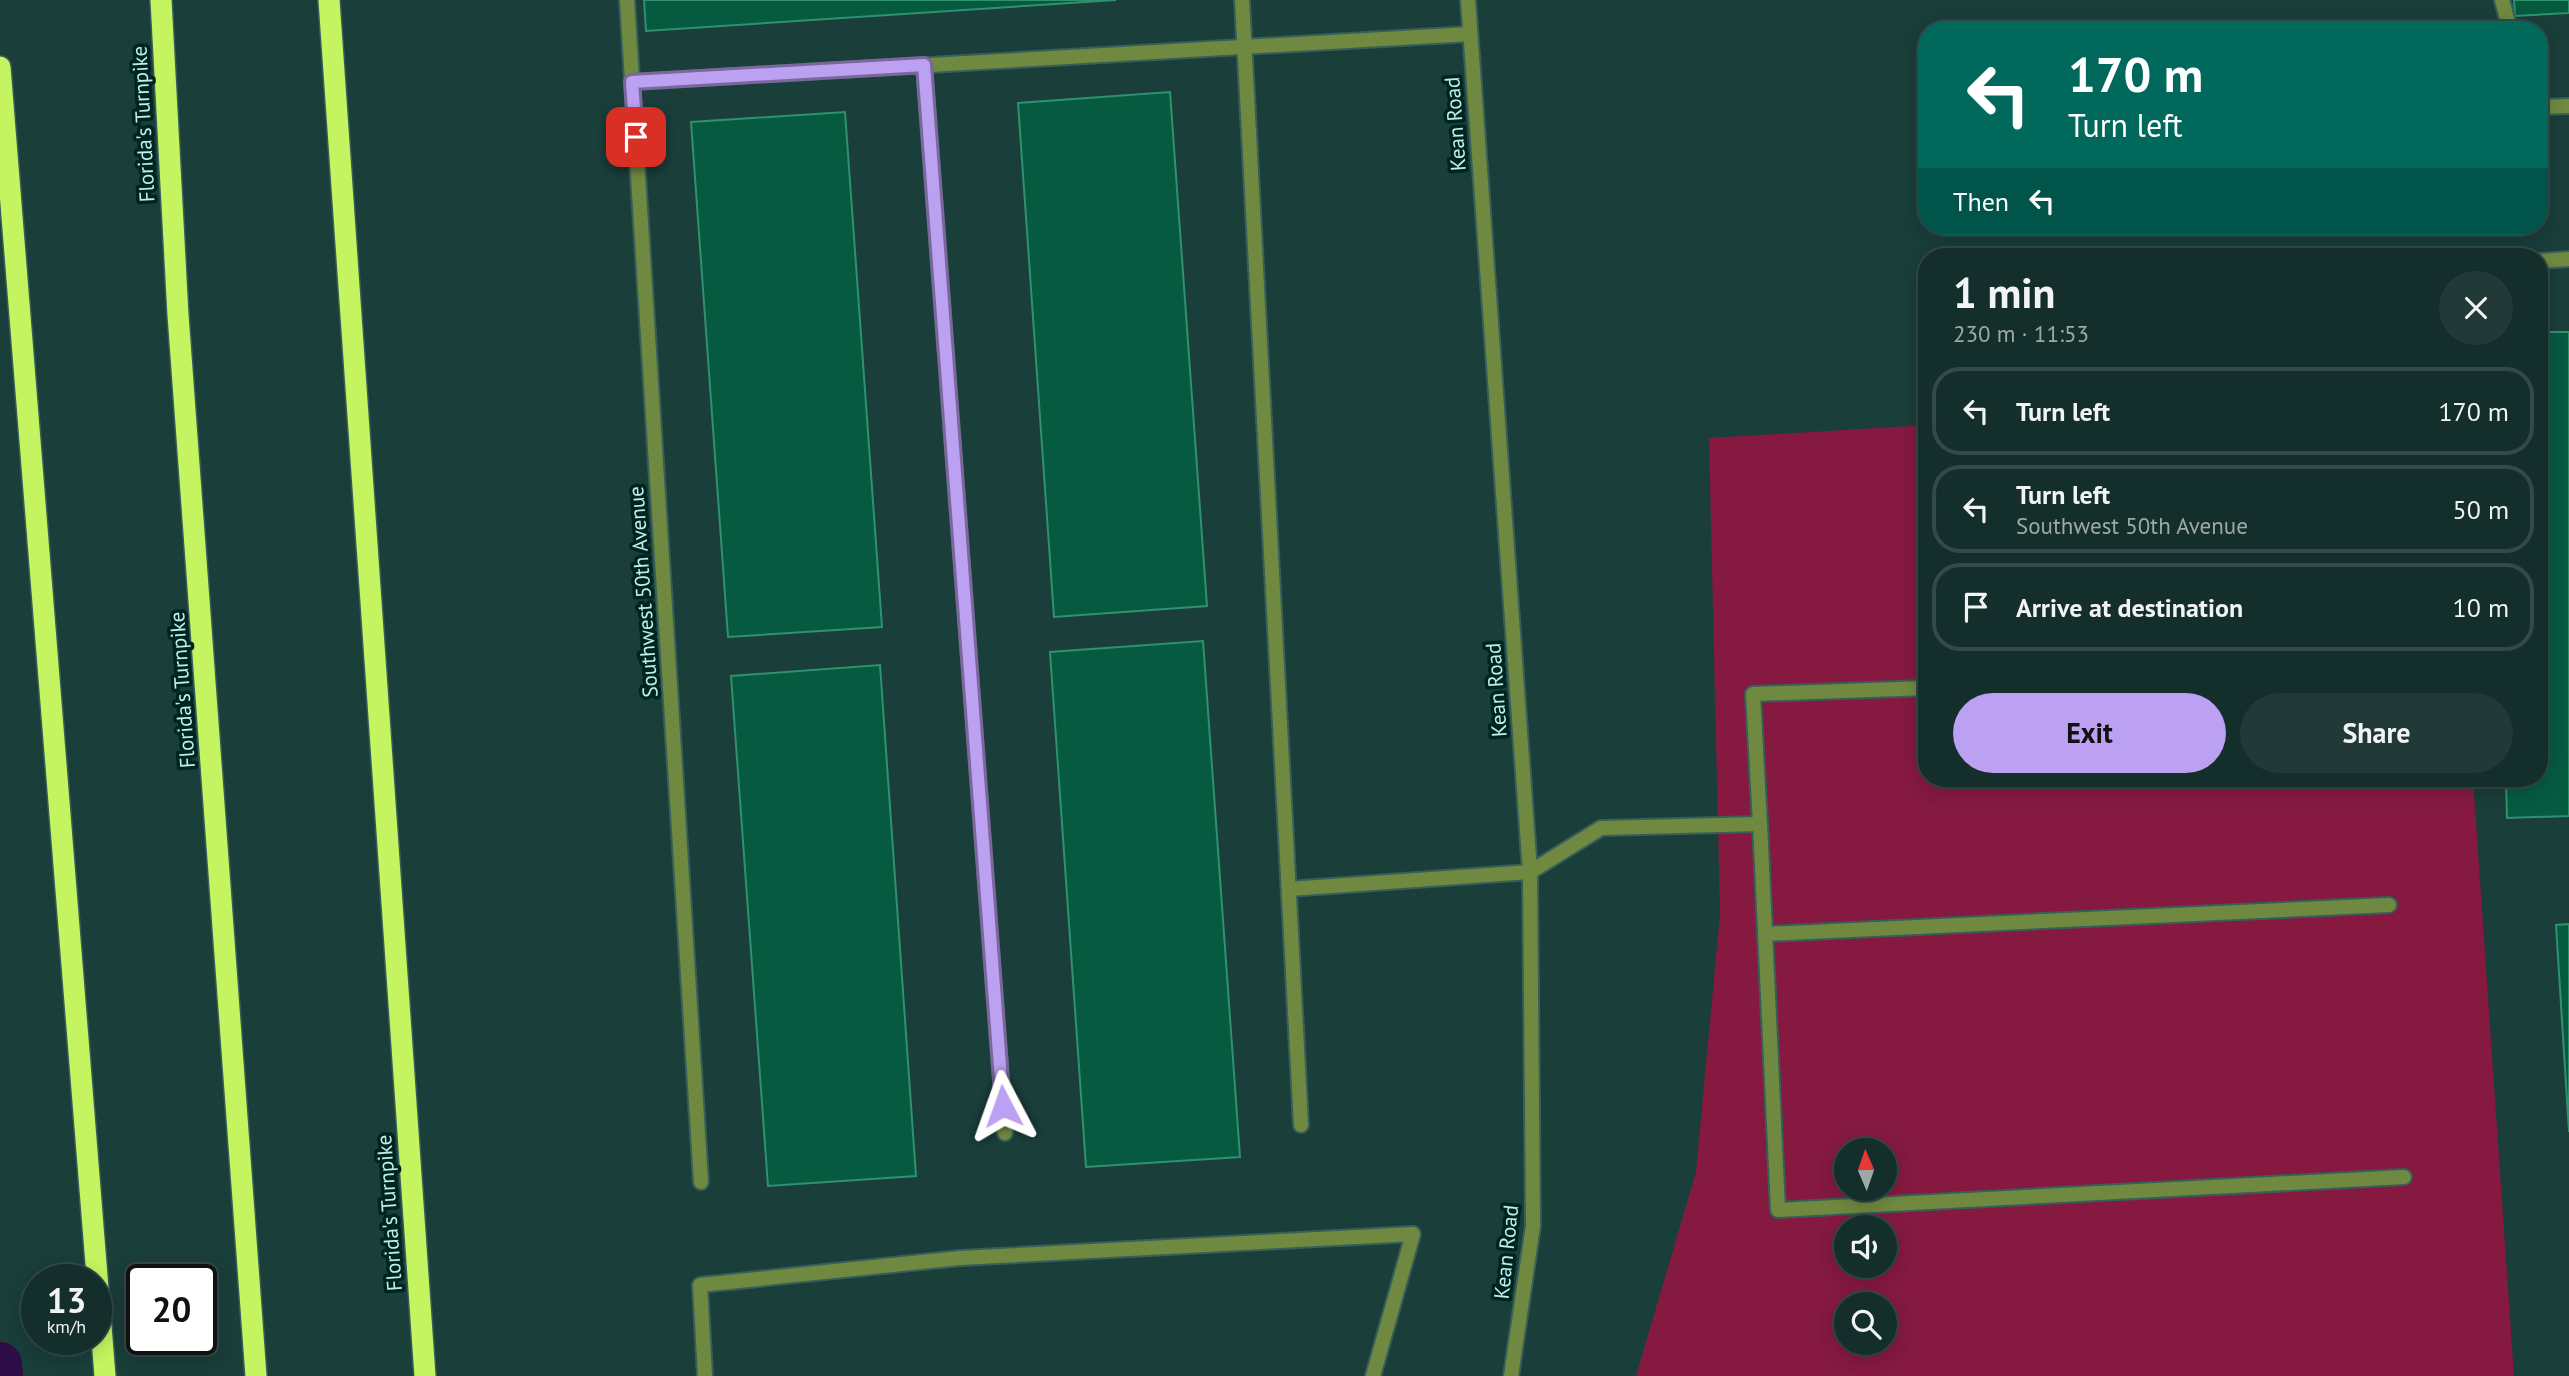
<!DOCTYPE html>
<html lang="en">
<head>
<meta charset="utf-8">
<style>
  :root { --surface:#142e2c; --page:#213a38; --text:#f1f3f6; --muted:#9da8a9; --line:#334a48; --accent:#bca0f2 }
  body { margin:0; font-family:"PT Sans",sans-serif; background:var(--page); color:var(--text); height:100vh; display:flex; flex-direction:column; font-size:26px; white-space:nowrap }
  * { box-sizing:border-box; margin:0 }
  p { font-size:23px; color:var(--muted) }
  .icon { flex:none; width:38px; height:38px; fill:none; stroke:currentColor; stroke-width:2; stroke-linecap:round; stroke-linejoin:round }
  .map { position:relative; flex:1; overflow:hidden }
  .panel { position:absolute; left:1918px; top:248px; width:630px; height:539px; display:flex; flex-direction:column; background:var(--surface); border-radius:28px; box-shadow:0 4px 18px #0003,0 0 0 2px var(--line) }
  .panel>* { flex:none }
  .top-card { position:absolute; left:1918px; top:21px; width:630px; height:214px; border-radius:28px; box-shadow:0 4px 18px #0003,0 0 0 2px var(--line); background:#00695c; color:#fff; overflow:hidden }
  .needle { width:46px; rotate:358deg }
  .fabs { position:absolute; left:1834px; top:1138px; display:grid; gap:14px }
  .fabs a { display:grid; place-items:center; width:63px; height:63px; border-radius:50%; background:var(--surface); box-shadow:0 4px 18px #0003,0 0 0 2px var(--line); font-size:35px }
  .speed { position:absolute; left:21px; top:1264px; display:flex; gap:14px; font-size:35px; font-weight:700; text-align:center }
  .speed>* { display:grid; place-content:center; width:91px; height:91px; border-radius:50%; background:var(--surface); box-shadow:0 4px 18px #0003,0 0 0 2px var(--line); line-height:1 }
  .speed small { font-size:18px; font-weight:400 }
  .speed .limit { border:4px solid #111; border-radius:10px; background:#fff; color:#111 }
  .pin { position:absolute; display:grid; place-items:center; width:60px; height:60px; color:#fff; margin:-30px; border-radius:14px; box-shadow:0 4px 10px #0006 }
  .me { position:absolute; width:77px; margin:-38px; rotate:356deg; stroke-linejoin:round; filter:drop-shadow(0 0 5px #0008) }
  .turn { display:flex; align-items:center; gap:24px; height:147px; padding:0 35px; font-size:32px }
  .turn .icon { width:91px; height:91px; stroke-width:2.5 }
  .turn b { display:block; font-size:49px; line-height:60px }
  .then { display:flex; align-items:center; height:66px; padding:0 35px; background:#0003; gap:14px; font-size:26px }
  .round { display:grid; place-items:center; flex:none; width:74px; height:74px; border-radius:37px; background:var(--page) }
  .overview { display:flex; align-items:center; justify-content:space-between; height:119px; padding:0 35px }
  h1 { font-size:42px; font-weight:700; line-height:52px }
  .action { display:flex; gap:14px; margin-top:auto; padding:14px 35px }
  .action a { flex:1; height:80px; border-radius:42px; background:var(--accent); color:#111; font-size:28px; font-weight:700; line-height:80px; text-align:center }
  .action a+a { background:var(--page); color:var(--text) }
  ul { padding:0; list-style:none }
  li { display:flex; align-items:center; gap:21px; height:88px; margin:0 14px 10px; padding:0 21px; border:4px solid var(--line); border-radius:28px }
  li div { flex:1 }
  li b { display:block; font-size:26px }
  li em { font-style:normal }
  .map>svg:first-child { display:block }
  .green { fill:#851940; fill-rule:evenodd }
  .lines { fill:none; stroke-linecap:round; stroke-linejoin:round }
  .canal { stroke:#2c0d46; stroke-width:44 }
  .building { fill:#065a40; stroke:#30916e; stroke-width:2 }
  .service-casing { stroke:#375e59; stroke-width:18 }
  .minor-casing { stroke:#375e59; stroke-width:18 }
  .motorway-casing { stroke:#375e59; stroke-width:24 }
  .service { stroke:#708940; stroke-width:14 }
  .minor { stroke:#708940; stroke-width:14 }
  .motorway { stroke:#c4f45f; stroke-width:21 }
  .route-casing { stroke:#7a689d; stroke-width:18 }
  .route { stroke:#bca0f2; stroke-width:12 }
  .labels { text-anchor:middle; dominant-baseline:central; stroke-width:7; stroke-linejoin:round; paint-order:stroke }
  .street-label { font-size:21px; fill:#bdf0e8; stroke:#002521 }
</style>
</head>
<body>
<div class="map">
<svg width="2569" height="1376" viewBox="0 0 2569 1376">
  <rect width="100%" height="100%" fill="#1a3e3a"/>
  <path class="green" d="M 1927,425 L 1927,779 L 2473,779 L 2514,1376 L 1636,1376 L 1696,1172 L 1720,914 L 1709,438 ZM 1846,1150 L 1885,1150 L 1885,1188 L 1846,1188 ZM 1846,1227 L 1885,1227 L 1885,1265 L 1846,1265 ZM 1846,1304 L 1885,1304 L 1885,1342 L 1846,1342 Z"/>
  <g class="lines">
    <path class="canal" d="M 0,1364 L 1,1376"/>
  </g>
  <path class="building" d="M 644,0 L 1116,0 L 646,31 Z
    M 2514,0 L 2569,0 L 2569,13 L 2515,16 Z
    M 1170,92 L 1207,606 L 1054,617 L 1018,103 Z
    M 845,112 L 882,627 L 728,637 L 691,122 Z
    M 2539,332 L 2569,332 L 2569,816 L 2507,818 L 2506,779 L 2539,779 Z
    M 1203,641 L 1240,1157 L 1086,1167 L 1050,652 Z
    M 880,665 L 916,1176 L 768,1186 L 731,676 Z
    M 2569,924 L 2569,1132 L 2556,925 Z"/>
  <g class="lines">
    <g class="service-casing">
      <path id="service" d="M 627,0 L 701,1182
        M 1242,0 L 1301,1125
        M 2502,0 L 2510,30
        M 924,65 L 1005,1133
        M 632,82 L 1470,34
        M 2539,107 L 2569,106
        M 2539,261 L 2569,259
        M 1760,824 L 1778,1210 L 2404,1177
        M 1289,889 L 1530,872 L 1601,828 L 1760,824 L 1753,694 L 1927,688
        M 1765,934 L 2389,905
        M 705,1376 L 700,1285 L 960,1258 L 1413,1234 L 1373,1376"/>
    </g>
    <g class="minor-casing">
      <path id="minor" d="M 1468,0 L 1530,872 L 1533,1226 L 1511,1376"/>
    </g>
    <g class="motorway-casing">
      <path id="motorway" d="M 161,0 L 178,315 L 256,1376
        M 329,0 L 425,1376
        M 0,67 L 105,1376"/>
    </g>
    <use href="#service" class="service"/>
    <use href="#minor" class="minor"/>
    <use href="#motorway" class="motorway"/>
  </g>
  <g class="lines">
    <g class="route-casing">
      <path id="route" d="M 636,137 L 632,82 L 924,65 L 1003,1106"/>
    </g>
    <use href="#route" class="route"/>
  </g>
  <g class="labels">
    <g class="street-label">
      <text transform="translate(143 124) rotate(-93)">Florida's Turnpike</text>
      <text transform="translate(1455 124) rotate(-94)">Kean Road</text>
      <text transform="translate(643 592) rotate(-94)">Southwest 50th Avenue</text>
      <text transform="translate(182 690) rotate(-94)">Florida's Turnpike</text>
      <text transform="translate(1496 690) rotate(-94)">Kean Road</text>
      <text transform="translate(389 1213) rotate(-94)">Florida's Turnpike</text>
      <text transform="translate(1506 1252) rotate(-84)">Kean Road</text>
    </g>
  </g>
</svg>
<div class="fabs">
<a><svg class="needle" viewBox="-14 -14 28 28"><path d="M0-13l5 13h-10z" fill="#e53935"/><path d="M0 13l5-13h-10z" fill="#9da8a9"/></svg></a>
<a><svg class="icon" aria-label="sound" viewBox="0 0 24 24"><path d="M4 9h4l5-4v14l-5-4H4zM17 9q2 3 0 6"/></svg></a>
<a><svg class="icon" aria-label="search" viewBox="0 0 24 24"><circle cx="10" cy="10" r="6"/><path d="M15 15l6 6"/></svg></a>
</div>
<div class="speed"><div>13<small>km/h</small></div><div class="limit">20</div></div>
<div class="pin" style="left:636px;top:137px;background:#d93025"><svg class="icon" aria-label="arrive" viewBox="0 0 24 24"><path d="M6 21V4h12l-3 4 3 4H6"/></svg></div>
<svg class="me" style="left:1003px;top:1106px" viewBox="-20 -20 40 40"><path d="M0-17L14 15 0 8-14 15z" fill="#bca0f2" stroke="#fff" stroke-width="4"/></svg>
<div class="top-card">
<div class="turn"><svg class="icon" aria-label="left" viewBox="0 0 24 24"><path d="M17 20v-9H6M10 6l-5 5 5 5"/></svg><div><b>170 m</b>Turn left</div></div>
<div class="then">Then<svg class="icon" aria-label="left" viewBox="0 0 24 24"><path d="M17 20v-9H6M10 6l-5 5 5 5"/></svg></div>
</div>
<section class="panel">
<div class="overview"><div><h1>1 min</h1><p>230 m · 11:53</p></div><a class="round"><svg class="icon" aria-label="close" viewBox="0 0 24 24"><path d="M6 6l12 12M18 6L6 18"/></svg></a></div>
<ul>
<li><svg class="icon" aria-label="left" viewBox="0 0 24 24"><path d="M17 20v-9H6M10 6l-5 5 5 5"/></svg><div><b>Turn left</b></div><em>170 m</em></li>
<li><svg class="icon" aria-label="left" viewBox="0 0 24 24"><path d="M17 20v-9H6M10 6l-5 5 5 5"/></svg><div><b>Turn left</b><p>Southwest 50th Avenue</p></div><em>50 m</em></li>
<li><svg class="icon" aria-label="arrive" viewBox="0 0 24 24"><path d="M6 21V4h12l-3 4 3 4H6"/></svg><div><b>Arrive at destination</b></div><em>10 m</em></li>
</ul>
<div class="action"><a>Exit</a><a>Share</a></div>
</section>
</div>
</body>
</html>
